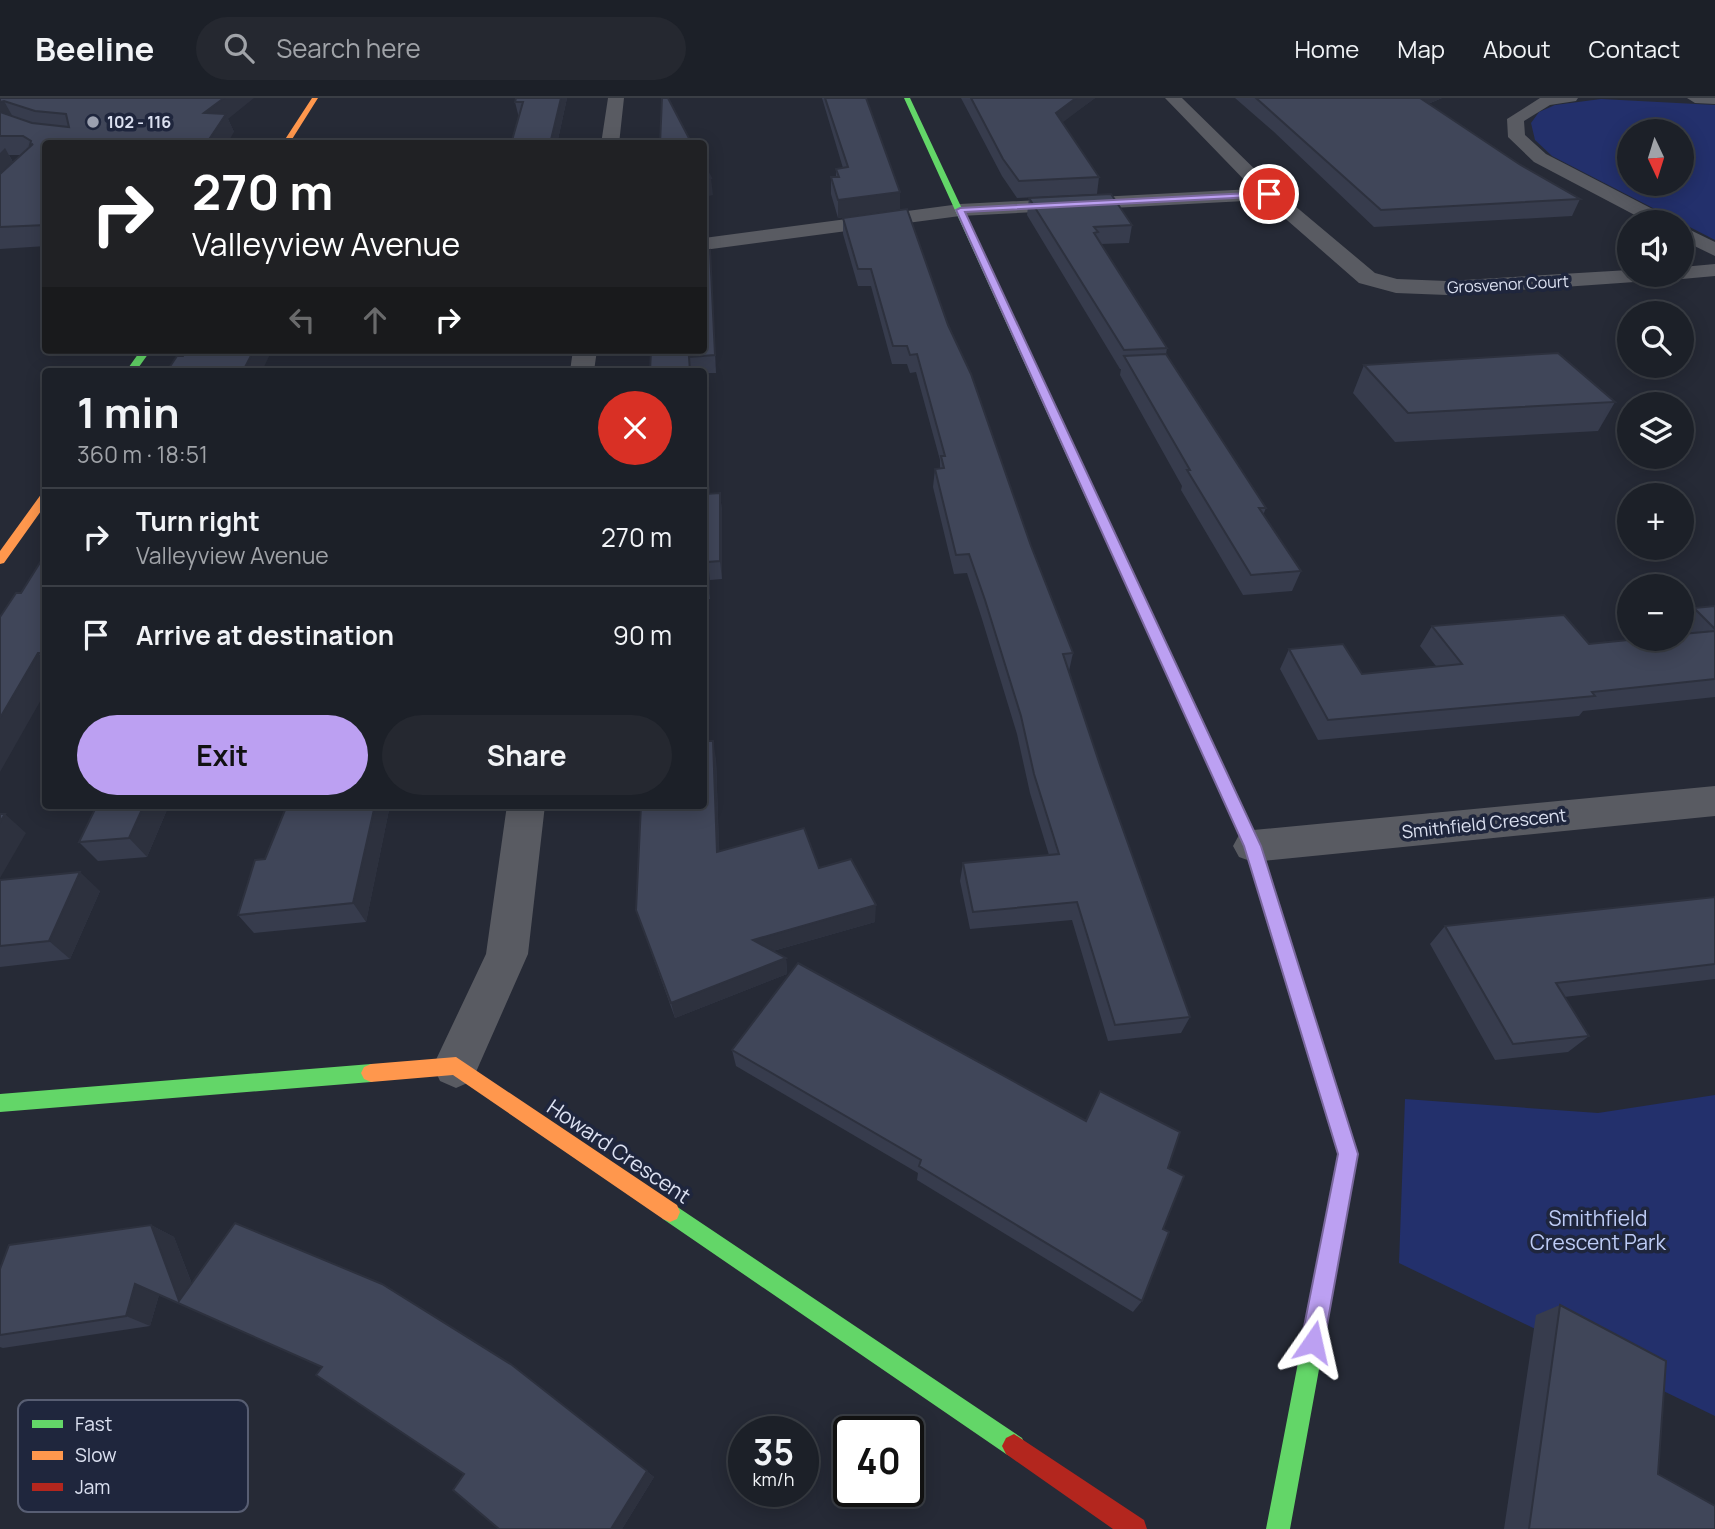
<!DOCTYPE html>
<html lang="en">
<head>
<meta charset="utf-8">
<style>
  :root { --surface:#1c2028; --page:#252830; --text:#f1f3f6; --muted:#a0a3a8; --line:#3a3e45; --accent:#bca0f2 }
  body { margin:0; font-family:Manrope,sans-serif; background:var(--page); color:var(--text); height:100vh; display:flex; flex-direction:column; font-size:26px; white-space:nowrap }
  * { box-sizing:border-box; margin:0 }
  p { font-size:23px; color:var(--muted) }
  .icon { flex:none; width:38px; height:38px; fill:none; stroke:currentColor; stroke-width:2; stroke-linecap:round; stroke-linejoin:round }
  .map { position:relative; flex:1; overflow:hidden }
  .drawer { position:absolute; left:42px; top:270px; width:665px; height:441px; display:flex; flex-direction:column; background:var(--surface); border-radius:7px; box-shadow:0 4px 18px #0003,0 0 0 2px var(--line) }
  .drawer>* { flex:none }
  .banner { position:absolute; left:42px; top:42px; width:665px; height:214px; border-radius:7px; box-shadow:0 4px 18px #0003,0 0 0 2px var(--line); background:#202124; color:#fff; overflow:hidden }
  .needle { width:46px; rotate:176deg }
  .controls { position:absolute; left:1617px; top:21px; display:grid; gap:14px }
  .controls a { display:grid; place-items:center; width:77px; height:77px; border-radius:50%; background:var(--surface); box-shadow:0 4px 18px #0003,0 0 0 2px var(--line); font-size:35px }
  .speed { position:absolute; left:728px; top:1318px; display:flex; gap:14px; font-size:35px; font-weight:700; text-align:center }
  .speed>* { display:grid; place-content:center; width:91px; height:91px; border-radius:50%; background:var(--surface); box-shadow:0 4px 18px #0003,0 0 0 2px var(--line); line-height:1 }
  .speed small { font-size:18px; font-weight:400 }
  .speed .limit { border:4px solid #111; border-radius:10px; background:#fff; color:#111 }
  .pin { position:absolute; display:grid; place-items:center; width:60px; height:60px; color:#fff; margin:-30px; border:4px solid #fff; border-radius:50%; box-shadow:0 2px 7px #0007 }
  .me { position:absolute; width:77px; margin:-38px; rotate:11deg; stroke-linejoin:round; filter:drop-shadow(0 0 5px #0008) }
  .turn { display:flex; align-items:center; gap:24px; height:147px; padding:0 35px; font-size:32px }
  .turn .icon { width:91px; height:91px; stroke-width:2.5 }
  .turn b { display:block; font-size:49px; line-height:60px }
  .lanes { display:flex; align-items:center; height:66px; padding:0 35px; background:#0003; justify-content:center; gap:35px; direction:ltr }
  .lanes .off { opacity:.35 }
  .round { display:grid; place-items:center; flex:none; width:74px; height:74px; border-radius:37px; background:var(--page) }
  .head { display:flex; align-items:center; justify-content:space-between; height:119px; padding:0 35px }
  h1 { font-size:42px; font-weight:700; line-height:52px }
  .primary-button { display:flex; gap:14px; margin-top:auto; padding:14px 35px }
  .primary-button a { flex:1; height:80px; border-radius:42px; background:var(--accent); color:#111; font-size:28px; font-weight:700; line-height:80px; text-align:center }
  .primary-button a+a { background:var(--page); color:var(--text) }
  ul { padding:0; list-style:none }
  li { display:flex; align-items:center; gap:21px; height:98px; padding:0 35px; border-top:2px solid var(--line) }
  li div { flex:1 }
  li b { display:block; font-size:26px }
  li em { font-style:normal }
  header { display:flex; align-items:center; gap:42px; box-sizing:border-box; height:98px; padding:0 35px; background:var(--surface); border-bottom:2px solid var(--line) }
  header strong { font-size:33px }
  nav { display:flex; gap:38px; margin-inline-start:auto; font-size:24px }
  .search { width:490px; height:63px; background:var(--page); display:flex; align-items:center; gap:18px; box-sizing:border-box; padding:0 24px; border-radius:38px; color:var(--muted); font-size:26px }
  .map>svg:first-child { display:block }
  .green { fill:#23306c; fill-rule:evenodd }
  .lines { fill:none; stroke-linecap:round; stroke-linejoin:round }
  .street { fill:#595b62; fill-rule:evenodd }
  .fast { fill:#63d668; fill-rule:evenodd }
  .slow { fill:#ff974d; fill-rule:evenodd }
  .jam { fill:#b3261e; fill-rule:evenodd }
  .wall { fill:#373c4d; fill-rule:evenodd }
  .shaded-wall { fill:#2d313e }
  .building { fill:#404659; stroke:#2d313e; stroke-width:2 }
  .route { fill:#bca0f2; stroke:#7a689d; stroke-width:2 }
  .poi-dot { fill:#9ca1b0; stroke:#1f263d; stroke-width:2.5 }
  .labels { text-anchor:middle; dominant-baseline:central; stroke-width:7; stroke-linejoin:round; paint-order:stroke }
  .far-poi-label { font-size:16px; font-weight:bold; fill:#dce1f1; stroke:#1f263d; text-anchor:start }
  .far-street-label { font-size:16px; fill:#dce1f1; stroke:#1f263d }
  .street-label { font-size:18px; fill:#dce1f1; stroke:#1f263d }
  .near-street-label { font-size:21px; fill:#dce1f1; stroke:#1f263d }
  .near-park-label { font-size:21px; fill:#beccf6; stroke:#1f263d }
  .key { fill:#1f263d; stroke:#585e73; stroke-width:2 }
  .key-label { font-size:19px; fill:#dce1f1 }
</style>
</head>
<body>
<header>
<strong>Beeline</strong>
<div class="search"><svg class="icon" aria-label="search" viewBox="0 0 24 24"><circle cx="10" cy="10" r="6"/><path d="M15 15l6 6"/></svg>Search here</div>
<nav><a>Home</a><a>Map</a><a>About</a><a>Contact</a></nav>
</header>
<div class="map">
<svg width="1715" height="1431" viewBox="0 0 1715 1431">
  <rect width="100%" height="100%" fill="#262a36"/>
  <path class="green" d="M 1601,1 L 1715,7 L 1715,142 L 1552,58 L 1535,42 L 1531,25 L 1539,14 L 1555,7 ZM 1629,33 L 1682,33 L 1682,86 L 1629,86 Z
    M 1715,997 L 1715,1318 L 1399,1165 L 1405,1001 L 1598,1015 Z"/>
  <g class="lines">
    <path class="street" d="M 608,0 L 624,0 L 619,46 L 601,46 Z
      M 1165,0 L 1182,0 L 1276,92 L 1375,175 L 1397,181 L 1447,183 L 1629,172 L 1629,177 L 1660,177 L 1657,182 L 1649,183 L 1447,197 L 1396,195 L 1359,185 L 1264,102 L 960,118 L 704,152 L 704,140 L 960,106 L 1253,91 Z
      M 1540,0 L 1578,0 L 1576,3 L 1550,7 L 1524,23 L 1525,37 L 1546,56 L 1670,120 L 1673,124 L 1648,124 L 1534,64 L 1508,39 L 1507,21 Z
      M 1687,0 L 1715,0 L 1715,6 L 1695,5 Z
      M 1682,128 L 1715,144 L 1715,158 L 1682,142 Z
      M 1715,166 L 1715,178 L 1682,181 L 1672,177 L 1682,177 L 1682,169 Z
      M 573,252 L 597,252 L 594,273 L 570,273 Z
      M 1715,688 L 1715,718 L 1253,764 L 1239,759 L 1233,748 L 1239,737 L 1253,732 Z
      M 507,707 L 545,707 L 528,856 L 472,983 L 456,990 L 440,983 L 433,968 L 486,856 Z"/>
    <path class="fast" d="M 904,0 L 910,0 L 1101,407 L 1099,410 L 1091,410 L 1089,407 Z
      M 141,252 L 151,252 L 136,273 L 126,273 Z
      M 1274,811 L 1280,813 L 1283,818 L 1358,1057 L 1290,1431 L 1266,1431 L 1338,1057 L 1265,818 L 1268,813 Z
      M 371,966 L 378,969 L 381,975 L 378,981 L 371,984 L 0,1014 L 0,996 Z
      M 670,1104 L 1022,1340 L 1026,1348 L 1022,1356 L 1014,1360 L 1006,1356 L 663,1121 L 660,1114 L 663,1107 Z"/>
    <path class="slow" d="M 312,0 L 318,0 L 289,46 L 282,46 Z
      M 46,394 L 46,406 L 4,465 L 0,466 L 0,453 L 42,395 Z
      M 456,959 L 677,1107 L 680,1114 L 677,1121 L 670,1124 L 663,1121 L 453,977 L 371,984 L 364,981 L 361,975 L 364,969 L 371,966 Z"/>
    <path class="jam" d="M 1095,403 L 1101,407 L 1261,748 L 1283,818 L 1280,823 L 1274,825 L 1268,823 L 1265,818 L 1245,748 L 1089,407 Z
      M 1014,1336 L 1144,1422 L 1147,1431 L 1113,1431 L 1006,1356 L 1002,1348 L 1006,1340 Z"/>
  </g>
  <path class="wall" d="M 0,0 L 228,21 L 234,34 L 46,46 L 46,148 L 0,151 ZM 9,57 L 21,57 L 13,64 Z
    M 516,0 L 567,0 L 557,46 L 511,46 L 519,20 L 515,4 Z
    M 822,0 L 866,0 L 900,111 L 838,120 L 831,96 L 831,79 L 836,79 L 836,71 L 843,70 Z
    M 961,0 L 1095,0 L 1062,24 L 1099,79 L 1097,96 L 1017,100 L 1002,78 Z
    M 1235,0 L 1442,0 L 1428,6 L 1519,66 L 1580,101 L 1572,118 L 1374,129 L 1273,33 Z
    M 1029,100 L 1132,127 L 1129,145 L 1101,146 L 1167,250 L 1166,256 L 1266,410 L 1263,417 L 1301,473 L 1292,493 L 1243,497 L 1181,392 L 1182,388 L 1120,277 L 1121,271 L 1120,271 L 1027,117 Z
    M 843,120 L 948,227 L 1031,448 L 1073,555 L 1069,573 L 1101,670 L 1190,919 L 1181,935 L 1108,943 L 1072,822 L 970,831 L 960,783 L 963,765 L 1049,757 L 1030,695 L 1017,636 L 982,521 L 967,475 L 954,476 L 933,389 L 935,371 L 940,371 L 940,362 L 916,274 L 910,275 L 907,266 L 892,266 L 871,188 L 858,188 L 843,136 Z
    M 711,169 L 716,275 L 704,275 L 704,273 L 650,273 Z
    M 1364,267 L 1615,304 L 1598,333 L 1395,344 L 1353,295 Z
    M 704,374 L 707,374 L 710,396 L 720,395 L 722,414 L 722,481 L 710,482 L 710,501 L 704,501 Z
    M 46,455 L 46,593 L 21,495 Z
    M 1715,508 L 1715,599 L 1583,613 L 1579,618 L 1318,642 L 1280,571 L 1289,551 L 1362,576 L 1436,568 L 1420,548 L 1432,528 L 1589,546 L 1683,536 L 1682,525 L 1694,510 Z
    M 704,582 L 705,643 L 716,661 L 719,753 L 819,770 L 875,824 L 773,853 L 786,860 L 787,876 L 675,920 L 636,812 L 641,712 L 634,713 L 633,707 L 704,707 Z
    M 97,707 L 169,707 L 147,759 L 98,763 L 79,744 Z
    M 287,707 L 390,707 L 366,824 L 254,835 L 238,817 L 265,761 Z
    M 0,782 L 100,793 L 70,861 L 0,869 Z
    M 1715,799 L 1715,881 L 1564,899 L 1589,938 L 1568,954 L 1495,962 L 1430,846 L 1445,828 Z
    M 732,952 L 1168,1070 L 1163,1131 L 1142,1203 L 1133,1214 L 917,1082 L 918,1075 L 736,968 Z
    M 151,1127 L 174,1139 L 192,1186 L 524,1276 L 654,1379 L 622,1431 L 499,1431 L 464,1376 L 322,1269 L 159,1197 L 150,1228 L 3,1250 L 0,1249 L 0,1171 Z
    M 1560,1207 L 1658,1376 L 1715,1431 L 1504,1431 L 1536,1217 Z"/>
  <path class="shaded-wall" d="M 224,0 L 254,0 L 228,21 L 234,34 L 227,46 L 206,46 L 204,15 Z
    M 561,0 L 567,0 L 557,46 L 550,46 Z
    M 1076,0 L 1095,0 L 1054,31 L 1056,15 Z
    M 1415,0 L 1442,0 L 1411,13 Z
    M 4,3 L 14,21 L 0,17 L 0,4 Z
    M 5,50 L 16,70 L 0,83 L 0,55 Z
    M 711,80 L 713,97 L 704,99 L 704,81 Z
    M 900,94 L 900,111 L 838,120 L 838,102 Z
    M 254,252 L 272,252 L 262,273 L 243,273 Z
    M 707,374 L 710,392 L 709,414 L 706,396 Z
    M 720,395 L 722,414 L 722,481 L 720,463 Z
    M 708,464 L 710,482 L 710,501 L 707,483 Z
    M 38,555 L 46,564 L 46,593 L 0,674 L 0,620 Z
    M 704,579 L 704,582 L 705,662 L 704,654 Z
    M 713,643 L 716,661 L 720,771 L 717,754 Z
    M 144,707 L 169,707 L 147,759 L 129,740 Z
    M 375,707 L 390,707 L 366,824 L 353,805 Z
    M 5,716 L 26,735 L 0,780 L 0,724 Z
    M 80,774 L 100,793 L 70,861 L 49,843 Z
    M 876,807 L 875,824 L 755,858 L 753,842 Z
    M 786,860 L 787,876 L 675,920 L 671,905 Z
    M 151,1127 L 174,1139 L 202,1213 L 179,1203 Z
    M 135,1186 L 159,1197 L 150,1228 L 126,1218 Z
    M 512,1267 L 654,1379 L 622,1431 L 611,1431 Z"/>
  <path class="building" d="M 0,0 L 224,0 L 204,15 L 226,16 L 206,46 L 46,46 L 46,127 L 0,129 L 0,76 L 33,46 L 30,47 L 31,43 L 23,38 L 0,38 L 0,14 L 32,25 L 69,29 L 66,16 L 35,13 L 4,3 L 0,4 Z
    M 516,0 L 561,0 L 550,46 L 511,46 L 523,4 L 515,4 Z
    M 662,0 L 668,0 L 692,46 L 660,46 Z
    M 825,0 L 866,0 L 900,94 L 838,102 L 831,79 L 839,79 L 836,71 L 848,69 Z
    M 971,0 L 1076,0 L 1056,15 L 1099,79 L 1019,83 L 1003,61 Z
    M 1256,0 L 1420,0 L 1519,66 L 1580,101 L 1381,112 Z
    M 704,67 L 711,80 L 704,81 Z
    M 1111,96 L 1132,127 L 1094,129 L 1098,134 L 1094,135 L 1167,250 L 1124,252 L 1029,100 Z
    M 907,111 L 948,227 L 971,276 L 1031,448 L 1073,555 L 1063,556 L 1101,670 L 1190,919 L 1115,927 L 1077,804 L 973,814 L 963,765 L 1059,756 L 1034,676 L 1021,618 L 985,502 L 969,456 L 956,457 L 935,371 L 944,370 L 941,358 L 945,358 L 917,256 L 910,257 L 907,248 L 893,248 L 871,171 L 858,171 L 843,120 Z
    M 710,152 L 715,257 L 689,259 L 690,273 L 650,273 L 651,252 L 704,252 L 704,153 Z
    M 187,252 L 254,252 L 243,273 L 167,273 L 177,258 L 183,258 Z
    M 1558,255 L 1615,304 L 1408,315 L 1364,267 Z
    M 1166,256 L 1266,410 L 1259,410 L 1301,473 L 1251,477 L 1187,372 L 1190,372 L 1124,258 Z
    M 704,374 L 707,374 L 706,396 L 720,395 L 720,463 L 708,464 L 707,483 L 704,483 Z
    M 46,455 L 46,555 L 38,555 L 0,620 L 0,519 L 16,495 L 21,495 Z
    M 1715,508 L 1715,531 L 1694,510 Z
    M 1564,517 L 1589,546 L 1638,541 L 1682,541 L 1682,536 L 1715,533 L 1715,581 L 1592,594 L 1595,598 L 1328,622 L 1289,551 L 1343,546 L 1362,576 L 1462,566 L 1432,528 Z
    M 704,643 L 713,643 L 717,754 L 804,730 L 819,770 L 851,761 L 876,807 L 753,842 L 786,860 L 671,905 L 636,812 L 641,707 L 704,707 Z
    M 97,707 L 144,707 L 129,740 L 79,744 Z
    M 287,707 L 375,707 L 353,805 L 238,817 L 255,762 L 265,761 Z
    M 0,716 L 5,716 L 0,724 Z
    M 80,774 L 49,843 L 0,848 L 0,782 Z
    M 1715,799 L 1715,866 L 1556,885 L 1589,938 L 1513,946 L 1445,828 Z
    M 798,865 L 1086,1023 L 1100,993 L 1180,1034 L 1168,1070 L 1184,1078 L 1163,1131 L 1169,1134 L 1142,1203 L 919,1068 L 921,1062 L 732,952 Z
    M 235,1125 L 382,1186 L 512,1267 L 647,1373 L 611,1431 L 499,1431 L 453,1392 L 464,1376 L 316,1277 L 322,1269 L 135,1186 L 126,1218 L 0,1237 L 0,1171 L 9,1147 L 151,1127 L 179,1203 Z
    M 1560,1207 L 1666,1263 L 1658,1376 L 1715,1408 L 1715,1431 L 1529,1431 Z"/>
  <path class="route" d="M 1269,94 L 1272,98 L 965,114 L 1261,748 L 1358,1056 L 1324,1244 L 1321,1252 L 1313,1255 L 1305,1252 L 1301,1244 L 1338,1056 L 1244,748 L 956,112 L 960,110 Z"/>
  <circle class="poi-dot" cx="93" cy="24" r="7"/>
  <g class="labels">
    <g class="far-poi-label">
      <text x="107" y="24">102 - 116</text>
    </g>
    <g class="far-street-label">
      <text transform="translate(1508 186) rotate(-3)">Grosvenor Court</text>
    </g>
    <g class="street-label">
      <text transform="translate(1484 725) rotate(-6)">Smithfield Crescent</text>
    </g>
    <g class="near-street-label">
      <text transform="translate(619 1053) rotate(34)">Howard Crescent</text>
    </g>
    <g class="near-park-label">
      <text x="1598" y="1120">Smithfield<tspan x="1598" dy="24">Crescent Park</tspan></text>
    </g>
  </g>
  <rect x="18" y="1302" width="230" height="112" rx="10" class="key"/>
  <rect x="32" y="1322" width="31" height="8" fill="#63d668"/>
  <rect x="32" y="1353" width="31" height="9" fill="#ff974d"/>
  <rect x="32" y="1385" width="31" height="8" fill="#b3261e"/>
  <g class="key-label">
    <text x="75" y="1333">Fast</text>
    <text x="75" y="1364">Slow</text>
    <text x="75" y="1396">Jam</text>
  </g>
</svg>
<div class="controls">
<a><svg class="needle" viewBox="-14 -14 28 28"><path d="M0-13l5 13h-10z" fill="#e53935"/><path d="M0 13l5-13h-10z" fill="#a0a3a8"/></svg></a>
<a><svg class="icon" aria-label="sound" viewBox="0 0 24 24"><path d="M4 9h4l5-4v14l-5-4H4zM17 9q2 3 0 6"/></svg></a>
<a><svg class="icon" aria-label="search" viewBox="0 0 24 24"><circle cx="10" cy="10" r="6"/><path d="M15 15l6 6"/></svg></a>
<a><svg class="icon" aria-label="layers" viewBox="0 0 24 24"><path d="M12 4l9 5-9 5-9-5zM3 14l9 5 9-5"/></svg></a>
<a>+</a>
<a>−</a>
</div>
<div class="speed"><div>35<small>km/h</small></div><div class="limit">40</div></div>
<div class="pin" style="left:1269px;top:96px;background:#d93025"><svg class="icon" aria-label="arrive" viewBox="0 0 24 24"><path d="M6 21V4h12l-3 4 3 4H6"/></svg></div>
<svg class="me" style="left:1313px;top:1244px" viewBox="-20 -20 40 40"><path d="M0-17L14 15 0 8-14 15z" fill="#bca0f2" stroke="#fff" stroke-width="4"/></svg>
<div class="banner">
<div class="turn"><svg class="icon" aria-label="right" viewBox="0 0 24 24"><path d="M7 20v-9h11M14 6l5 5-5 5"/></svg><div><b>270 m</b>Valleyview Avenue</div></div>
<div class="lanes"><svg class="icon off" aria-label="left" viewBox="0 0 24 24"><path d="M17 20v-9H6M10 6l-5 5 5 5"/></svg><svg class="icon off" aria-label="ahead" viewBox="0 0 24 24"><path d="M12 20V5M6 11l6-6 6 6"/></svg><svg class="icon" aria-label="right" viewBox="0 0 24 24"><path d="M7 20v-9h11M14 6l5 5-5 5"/></svg></div>
</div>
<section class="drawer">
<div class="head"><div><h1>1 min</h1><p>360 m · 18:51</p></div><a class="round" style="background:#d93025;color:#fff"><svg class="icon" aria-label="close" viewBox="0 0 24 24"><path d="M6 6l12 12M18 6L6 18"/></svg></a></div>
<ul>
<li><svg class="icon" aria-label="right" viewBox="0 0 24 24"><path d="M7 20v-9h11M14 6l5 5-5 5"/></svg><div><b>Turn right</b><p>Valleyview Avenue</p></div><em>270 m</em></li>
<li><svg class="icon" aria-label="arrive" viewBox="0 0 24 24"><path d="M6 21V4h12l-3 4 3 4H6"/></svg><div><b>Arrive at destination</b></div><em>90 m</em></li>
</ul>
<div class="primary-button"><a>Exit</a><a>Share</a></div>
</section>
</div>
</body>
</html>
